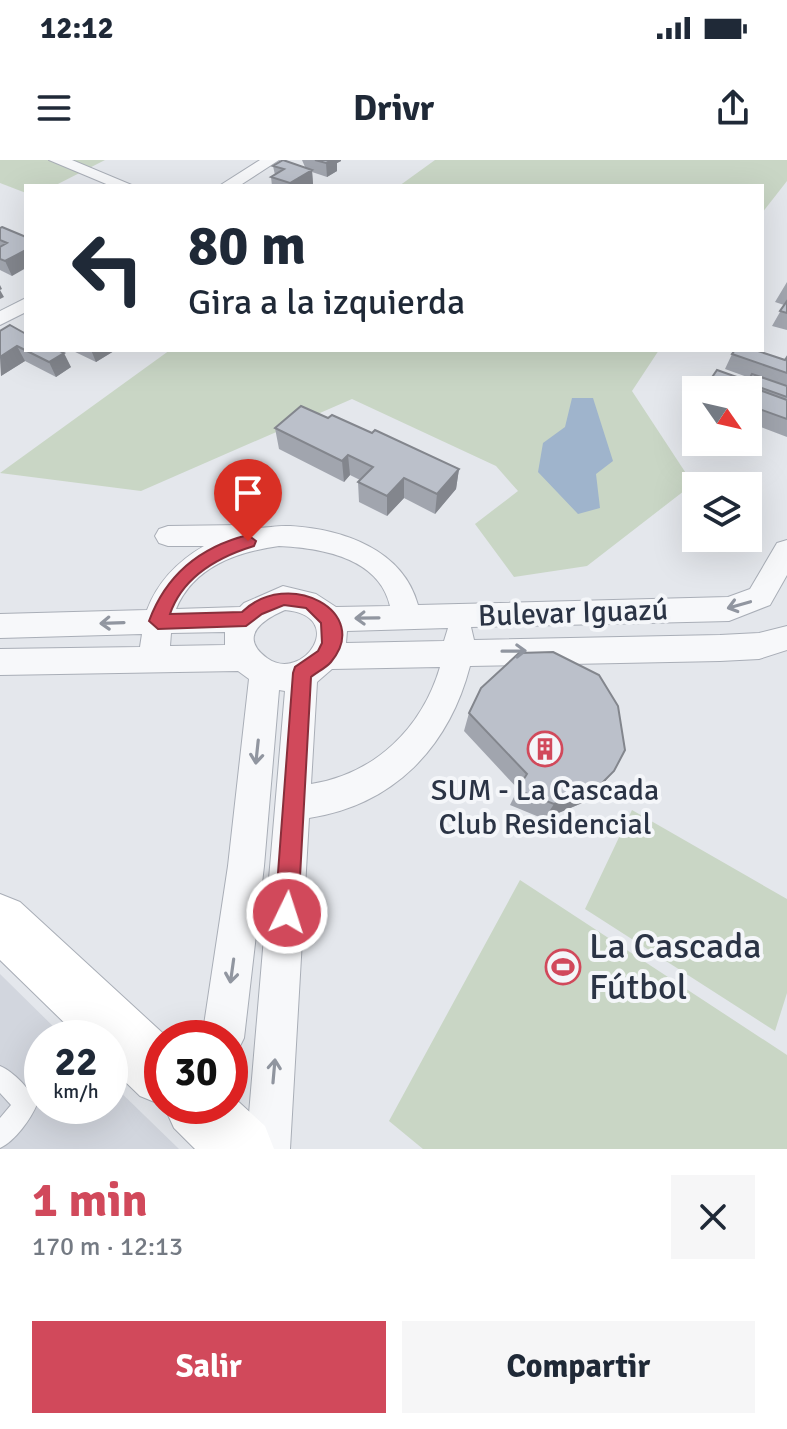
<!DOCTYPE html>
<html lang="es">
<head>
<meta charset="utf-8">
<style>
  :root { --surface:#fff; --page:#f6f6f7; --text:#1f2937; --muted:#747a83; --accent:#d1495b }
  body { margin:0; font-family:Signika,sans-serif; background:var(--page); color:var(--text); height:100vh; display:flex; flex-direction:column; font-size:30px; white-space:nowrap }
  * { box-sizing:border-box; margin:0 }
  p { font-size:26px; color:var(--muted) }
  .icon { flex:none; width:44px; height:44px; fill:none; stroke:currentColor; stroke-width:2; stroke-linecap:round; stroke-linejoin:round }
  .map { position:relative; height:989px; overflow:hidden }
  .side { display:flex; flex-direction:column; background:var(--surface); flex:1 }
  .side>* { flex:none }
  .top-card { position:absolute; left:24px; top:24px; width:740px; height:168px; border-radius:0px; box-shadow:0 8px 32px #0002; background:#fff; color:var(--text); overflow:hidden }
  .needle { width:52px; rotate:124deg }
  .buttons { position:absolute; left:682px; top:216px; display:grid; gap:16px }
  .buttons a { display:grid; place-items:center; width:80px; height:80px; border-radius:0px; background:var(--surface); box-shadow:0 8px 32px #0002; font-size:40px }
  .speed { position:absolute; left:24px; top:860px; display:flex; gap:16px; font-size:40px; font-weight:700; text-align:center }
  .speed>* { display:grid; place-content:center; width:104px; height:104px; border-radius:50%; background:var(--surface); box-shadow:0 8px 32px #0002; line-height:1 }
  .speed small { font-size:20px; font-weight:400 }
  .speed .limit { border:12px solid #d22; background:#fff; color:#111 }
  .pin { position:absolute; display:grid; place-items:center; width:68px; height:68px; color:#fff; margin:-82px -34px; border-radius:50% 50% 50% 0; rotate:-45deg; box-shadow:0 0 8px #0007 }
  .pin .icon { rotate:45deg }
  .me { position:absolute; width:88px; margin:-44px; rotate:4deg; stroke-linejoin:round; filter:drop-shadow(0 0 6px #0008) }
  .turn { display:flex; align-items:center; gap:28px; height:168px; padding:0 32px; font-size:36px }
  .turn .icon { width:104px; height:104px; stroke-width:2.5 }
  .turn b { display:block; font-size:56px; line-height:68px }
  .round { display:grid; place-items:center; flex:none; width:84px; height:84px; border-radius:0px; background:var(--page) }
  .head { display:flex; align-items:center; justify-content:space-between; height:136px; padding:0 32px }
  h1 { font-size:48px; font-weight:700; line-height:60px; color:var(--accent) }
  .cta { display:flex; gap:16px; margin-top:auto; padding:16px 32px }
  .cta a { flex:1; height:92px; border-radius:0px; background:var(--accent); color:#fff; font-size:32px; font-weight:700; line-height:92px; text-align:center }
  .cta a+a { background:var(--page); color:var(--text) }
  .status { display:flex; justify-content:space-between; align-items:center; height:56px; padding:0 40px; background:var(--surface); direction:ltr }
  .status svg { height:22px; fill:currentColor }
  header { display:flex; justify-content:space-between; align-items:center; height:104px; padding:0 32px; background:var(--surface); font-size:36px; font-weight:700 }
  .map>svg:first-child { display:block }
  .built { fill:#d2d6de }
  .green { fill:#c9d6c5 }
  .water { fill:#9fb4cc }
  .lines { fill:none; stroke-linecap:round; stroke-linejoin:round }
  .service-casing { stroke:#a9aeb7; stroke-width:2 }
  .minor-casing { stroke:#a9aeb7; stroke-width:2 }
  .secondary-casing { stroke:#a9aeb7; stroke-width:2 }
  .service { fill:#f7f8fa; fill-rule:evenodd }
  .minor { fill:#f7f8fa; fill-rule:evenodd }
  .secondary { fill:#fff; fill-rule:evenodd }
  .wall { fill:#a1a5ae }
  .shaded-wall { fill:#83868d }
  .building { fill:#bbc0ca; stroke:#83868d; stroke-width:2 }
  .oneway { stroke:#9196a0 }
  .route { fill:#d1495b; stroke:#882f3b; stroke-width:2 }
  .labels { text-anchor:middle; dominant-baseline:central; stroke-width:8; stroke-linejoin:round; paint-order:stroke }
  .street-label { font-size:30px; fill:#2b3445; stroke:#f4f6f9 }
  .poi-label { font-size:30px; fill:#2b3445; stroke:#f4f6f9 }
  .near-poi-label { font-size:36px; fill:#2b3445; stroke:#f4f6f9; text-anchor:start }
</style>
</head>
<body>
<div class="status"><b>12:12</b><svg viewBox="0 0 49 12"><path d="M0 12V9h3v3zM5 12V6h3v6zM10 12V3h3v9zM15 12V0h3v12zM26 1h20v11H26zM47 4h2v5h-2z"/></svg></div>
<header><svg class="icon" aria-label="menu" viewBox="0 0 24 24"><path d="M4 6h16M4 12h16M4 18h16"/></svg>Drivr<svg class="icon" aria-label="share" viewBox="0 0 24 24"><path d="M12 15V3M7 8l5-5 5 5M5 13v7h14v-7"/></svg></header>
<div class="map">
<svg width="787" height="989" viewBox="0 0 787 989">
  <rect width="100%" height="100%" fill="#e4e7ec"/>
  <path class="built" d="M 0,814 L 65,878 L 42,878 L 42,946 L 110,946 L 110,922 L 179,989 L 0,989 Z"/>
  <path class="green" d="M 0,0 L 105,0 L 54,26 L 26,26 L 26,33 L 0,23 Z
    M 435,0 L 787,0 L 787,21 L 762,53 L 762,26 L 399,26 Z
    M 170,190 L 659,190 L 632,231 L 693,324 L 587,406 L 514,417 L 475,364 L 518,331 L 496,306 L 352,239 L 141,331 L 0,313 Z
    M 632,650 L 787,739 L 787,833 L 775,871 L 585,749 Z
    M 520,720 L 787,895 L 787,989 L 423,989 L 389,961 Z"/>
  <path class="water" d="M 572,238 L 593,238 L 613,301 L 596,314 L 600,348 L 578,354 L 538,312 L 543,283 L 565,267 Z"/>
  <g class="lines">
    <g class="service-casing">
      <path id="service" d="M 0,906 C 14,912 31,930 37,944 C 31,959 15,981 0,988 L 0,958 L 11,945 L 0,933 Z"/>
    </g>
    <g class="minor-casing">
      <path id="minor" d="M 49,0 L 72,0 L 134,26 L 111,26 Z
        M 260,0 L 279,0 L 239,26 L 219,26 Z
        M 26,138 L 26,152 L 0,165 L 0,151 Z
        M 242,365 C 261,371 270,365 290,366 C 342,369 403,389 418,445 L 728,437 L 750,429 L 777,383 L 787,380 L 787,415 L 770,445 L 729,461 L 471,467 L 474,480 L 720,475 L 759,473 L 787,466 L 787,490 L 759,499 L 720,501 L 470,506 C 449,587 394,645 309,658 L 290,989 L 246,989 L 285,531 L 279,530 L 264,706 L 244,878 L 237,892 L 230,896 L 230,878 L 202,878 L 228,706 L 249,519 L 238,511 L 0,515 L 0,489 L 140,487 L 142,474 L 0,478 L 0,454 L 147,450 C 158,421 178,401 204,386 L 168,386 L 159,383 L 155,376 L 159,369 L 168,366 ZM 279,386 C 320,388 379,397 390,446 L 336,447 L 316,434 L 283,426 L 244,443 L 240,447 L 176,449 C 194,406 238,392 279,386 ZM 285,450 C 349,456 303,524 267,498 C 237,476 264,459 285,450 ZM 448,468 L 444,481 L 346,483 L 347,471 ZM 225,472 L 225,485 L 170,486 L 171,473 ZM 440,507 C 422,568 375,614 311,624 L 317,522 L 332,509 Z"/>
    </g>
    <g class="secondary-casing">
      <path id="secondary" d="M 0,734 L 20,742 L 168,878 L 162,878 L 162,945 L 140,936 L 110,907 L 110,878 L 80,878 L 0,800 Z
        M 230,934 L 265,966 L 274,989 L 195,989 L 174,968 L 164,946 L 230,946 Z"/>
    </g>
    <use href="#service" class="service"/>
    <use href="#minor" class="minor"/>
    <use href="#secondary" class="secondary"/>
  </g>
  <path class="wall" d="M 302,0 L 341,0 L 341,1 L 337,3 L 337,11 L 327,17 L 312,12 L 313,24 L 309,26 L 272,26 L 271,17 L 275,15 L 273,6 L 305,7 Z
    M 0,68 L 26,77 L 12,116 L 0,110 Z
    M 787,122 L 787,170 L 772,166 L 784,145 L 775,142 Z
    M 0,171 L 71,207 L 56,217 L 25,201 L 1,216 Z
    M 71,190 L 113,190 L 114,191 L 96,202 Z
    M 732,194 L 785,200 L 787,197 L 787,277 L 748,262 L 748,230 L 704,230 L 717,210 L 748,221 L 750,218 L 725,209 Z
    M 328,258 L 372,273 L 459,309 L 456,329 L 435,354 L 404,338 L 387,356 L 359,342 L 358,322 L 360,320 L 350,315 L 344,322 L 279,289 L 275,268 Z
    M 469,553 L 614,611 L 587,641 L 544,659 L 510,645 L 518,629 L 464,571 Z"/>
  <path class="shaded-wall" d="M 329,0 L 341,0 L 341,1 L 337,3 L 337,11 L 327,17 L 326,3 Z
    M 312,10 L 313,24 L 309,26 L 290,26 L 290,23 Z
    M 26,90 L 26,108 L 12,116 L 5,101 Z
    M 0,125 L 2,129 L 0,130 L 4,137 L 0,139 Z
    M 17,186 L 25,201 L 1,216 L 0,197 Z
    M 91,190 L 113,190 L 114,191 L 96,202 Z
    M 64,193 L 71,207 L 56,217 L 49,202 Z
    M 348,295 L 350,315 L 344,322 L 342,301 Z
    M 459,309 L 456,329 L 435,354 L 437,334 Z
    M 404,318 L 404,338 L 387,356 L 387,336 Z
    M 614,611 L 587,641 L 544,659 L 554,644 Z"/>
  <path class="building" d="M 283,0 L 312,10 L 290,23 L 271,17 L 284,9 L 273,6 Z
    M 315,0 L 332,0 L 326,3 Z
    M 2,67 L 26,77 L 26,90 L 5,101 L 0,99 L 0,87 L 7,83 L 0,80 L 0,68 Z
    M 787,141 L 787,153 L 780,151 Z
    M 10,165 L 26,174 L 26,190 L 58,190 L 64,193 L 49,202 L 17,186 L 0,197 L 0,171 Z
    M 735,190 L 755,190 L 785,200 L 787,197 L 787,213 L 732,194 Z
    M 717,210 L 748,221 L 752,214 L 787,226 L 787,237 L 756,226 L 754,228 L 787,240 L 787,259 L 748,245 L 748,230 L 707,230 L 704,229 Z
    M 301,246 L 328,258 L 332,255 L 372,273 L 375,270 L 459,309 L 437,334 L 404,318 L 387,336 L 358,322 L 373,307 L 348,295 L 342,301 L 275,268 Z
    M 553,492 L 599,515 L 618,546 L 625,590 L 614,611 L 599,626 L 554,644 L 517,630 L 527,614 L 469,553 L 481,528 L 519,493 Z"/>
  <defs><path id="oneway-shaft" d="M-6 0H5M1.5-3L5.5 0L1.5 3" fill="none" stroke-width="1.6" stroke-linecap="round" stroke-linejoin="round" transform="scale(2)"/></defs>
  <g class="oneway">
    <use href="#oneway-shaft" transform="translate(739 445) rotate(164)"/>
    <use href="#oneway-shaft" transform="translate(367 458) rotate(179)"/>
    <use href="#oneway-shaft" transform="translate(112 463) rotate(178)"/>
    <use href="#oneway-shaft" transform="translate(514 491) rotate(-1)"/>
    <use href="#oneway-shaft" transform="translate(257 592) rotate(96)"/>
    <use href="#oneway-shaft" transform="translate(232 811) rotate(98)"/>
    <use href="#oneway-shaft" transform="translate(274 911) rotate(-85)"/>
  </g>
  <path class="route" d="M 248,375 L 256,381 L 254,386 C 218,397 183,416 170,454 L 242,452 C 288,407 373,452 331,502 C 326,508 317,512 311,517 L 298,753 L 295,761 L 287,765 L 279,761 L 275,753 L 293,513 L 295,507 L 318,491 L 322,483 L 321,463 L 306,448 L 284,445 L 262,454 L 246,466 L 158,469 L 149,461 C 166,415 200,387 248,375 Z"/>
  <defs>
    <g id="building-ring" transform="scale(1.8)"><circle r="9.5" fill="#f4f6f9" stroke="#d1495b" stroke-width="1.5"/><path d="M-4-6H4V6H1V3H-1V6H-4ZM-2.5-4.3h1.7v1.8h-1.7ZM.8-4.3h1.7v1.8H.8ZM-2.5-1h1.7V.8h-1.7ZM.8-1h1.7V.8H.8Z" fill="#d1495b"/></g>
    <g id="stadium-ring" transform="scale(1.8)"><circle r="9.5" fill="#f4f6f9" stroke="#d1495b" stroke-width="1.5"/><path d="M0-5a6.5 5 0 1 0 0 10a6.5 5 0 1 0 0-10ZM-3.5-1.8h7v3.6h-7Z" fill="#d1495b"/></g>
  </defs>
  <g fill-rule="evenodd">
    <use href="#building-ring" x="545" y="589"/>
    <use href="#stadium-ring" x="563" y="807"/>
  </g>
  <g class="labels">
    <g class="street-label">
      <text transform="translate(573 453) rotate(-2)">Bulevar Iguazú</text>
    </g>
    <g class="poi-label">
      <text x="545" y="630">SUM - La Cascada<tspan x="545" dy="34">Club Residencial</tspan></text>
    </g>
    <g class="near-poi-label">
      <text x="589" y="786">La Cascada<tspan x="589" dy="41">Fútbol</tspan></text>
    </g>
  </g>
</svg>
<div class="buttons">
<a><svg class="needle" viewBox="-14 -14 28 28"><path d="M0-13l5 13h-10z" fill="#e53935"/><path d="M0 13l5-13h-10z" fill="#747a83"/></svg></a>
<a><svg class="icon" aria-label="layers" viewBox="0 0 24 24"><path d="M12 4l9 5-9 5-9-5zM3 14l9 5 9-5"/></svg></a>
</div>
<div class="speed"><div>22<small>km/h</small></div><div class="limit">30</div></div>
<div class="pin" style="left:248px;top:381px;background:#d93025"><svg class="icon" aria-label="arrive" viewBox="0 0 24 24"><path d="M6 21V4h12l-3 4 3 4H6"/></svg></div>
<svg class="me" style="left:287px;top:753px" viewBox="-20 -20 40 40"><circle r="17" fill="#d1495b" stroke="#fff" stroke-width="3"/><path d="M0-11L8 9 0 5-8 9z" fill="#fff"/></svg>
<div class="top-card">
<div class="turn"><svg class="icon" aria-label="left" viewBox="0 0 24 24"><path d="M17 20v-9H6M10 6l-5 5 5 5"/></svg><div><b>80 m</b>Gira a la izquierda</div></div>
</div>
</div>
<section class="side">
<div class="head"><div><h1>1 min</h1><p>170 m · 12:13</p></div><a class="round"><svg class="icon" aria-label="close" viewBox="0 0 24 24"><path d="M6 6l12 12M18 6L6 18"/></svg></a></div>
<div class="cta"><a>Salir</a><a>Compartir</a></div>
</section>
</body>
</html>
